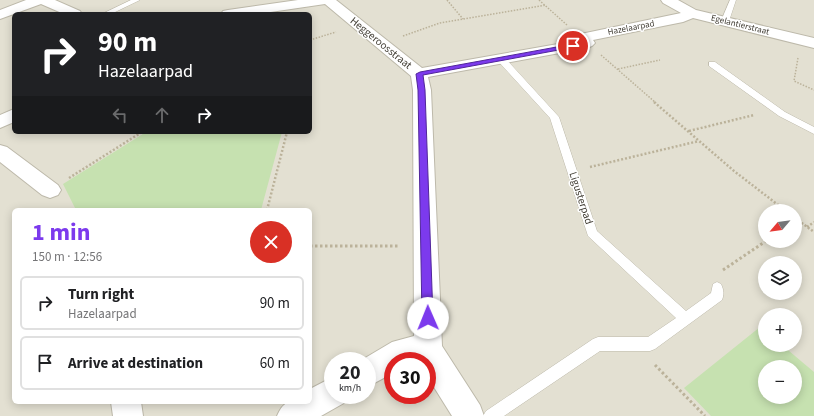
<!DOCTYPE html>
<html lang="en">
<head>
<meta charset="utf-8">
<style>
  :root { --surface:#fff; --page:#f2f2f2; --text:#202124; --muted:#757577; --line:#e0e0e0; --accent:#7c3aed }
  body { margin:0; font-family:"Source Sans 3",sans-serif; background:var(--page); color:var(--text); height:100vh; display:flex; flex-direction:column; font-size:15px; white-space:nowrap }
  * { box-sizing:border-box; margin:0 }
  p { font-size:13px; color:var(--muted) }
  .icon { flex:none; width:22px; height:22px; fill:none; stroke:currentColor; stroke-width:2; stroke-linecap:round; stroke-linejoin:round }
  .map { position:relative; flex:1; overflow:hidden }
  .side { position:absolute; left:12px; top:208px; width:300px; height:196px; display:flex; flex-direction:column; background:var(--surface); border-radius:6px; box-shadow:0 2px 10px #0003 }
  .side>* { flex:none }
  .guide { position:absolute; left:12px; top:12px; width:300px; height:122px; border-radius:6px; box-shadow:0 2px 10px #0003; background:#202124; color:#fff; overflow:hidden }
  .needle { width:26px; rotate:241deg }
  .tools { position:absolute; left:758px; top:204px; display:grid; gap:8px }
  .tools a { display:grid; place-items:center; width:44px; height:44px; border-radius:50%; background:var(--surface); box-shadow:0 2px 10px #0003; font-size:20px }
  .speed { position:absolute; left:324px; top:352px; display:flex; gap:8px; font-size:20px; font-weight:700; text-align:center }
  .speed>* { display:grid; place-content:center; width:52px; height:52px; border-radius:50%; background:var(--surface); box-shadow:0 2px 10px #0003; line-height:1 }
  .speed small { font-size:10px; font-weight:400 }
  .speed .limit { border:6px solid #d22; background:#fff; color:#111 }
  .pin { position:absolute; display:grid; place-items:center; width:34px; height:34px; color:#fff; margin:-17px; border:2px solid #fff; border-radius:50%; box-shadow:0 1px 4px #0007 }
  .me { position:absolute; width:44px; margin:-22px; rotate:359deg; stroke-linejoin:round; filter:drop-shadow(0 0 3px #0008) }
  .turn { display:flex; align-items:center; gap:14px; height:84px; padding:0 20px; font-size:18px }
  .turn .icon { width:52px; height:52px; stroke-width:2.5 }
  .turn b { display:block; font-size:28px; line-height:34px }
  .lanes { display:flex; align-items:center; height:38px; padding:0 20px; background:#0003; justify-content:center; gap:20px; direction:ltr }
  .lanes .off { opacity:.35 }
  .round { display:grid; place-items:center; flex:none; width:42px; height:42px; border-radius:21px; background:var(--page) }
  .headline { display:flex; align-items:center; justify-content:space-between; height:68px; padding:0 20px }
  h1 { font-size:24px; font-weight:700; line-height:30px; color:var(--accent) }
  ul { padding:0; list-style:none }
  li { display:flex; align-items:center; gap:12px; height:54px; margin:0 8px 6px; padding:0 12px; border:2px solid var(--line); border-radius:6px }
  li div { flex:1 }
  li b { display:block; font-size:15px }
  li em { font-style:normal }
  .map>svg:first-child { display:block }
  .residential { fill:#e3e0d2; fill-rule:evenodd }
  .green { fill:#c6e1b0; fill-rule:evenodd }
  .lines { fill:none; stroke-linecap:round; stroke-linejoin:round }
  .lane-casing { stroke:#bdb9aa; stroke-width:1 }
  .street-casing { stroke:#bdb9aa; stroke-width:2 }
  .path-far2 { stroke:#bbb29a; stroke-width:1.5; stroke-dasharray:1.5 1.5; stroke-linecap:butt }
  .path-far1 { stroke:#bbb29a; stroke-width:2.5; stroke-dasharray:2 2; stroke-linecap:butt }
  .path { stroke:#bbb29a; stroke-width:3; stroke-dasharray:2.5 2.5; stroke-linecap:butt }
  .lane { fill:#fff; fill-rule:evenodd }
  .street { fill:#fff; fill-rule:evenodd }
  .route { fill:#7c3aed; stroke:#51269a }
  .labels { text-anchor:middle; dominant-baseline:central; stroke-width:3; stroke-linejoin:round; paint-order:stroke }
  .far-street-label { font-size:9px; fill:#413d34; stroke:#fff }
  .street-label { font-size:11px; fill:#413d34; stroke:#fff }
</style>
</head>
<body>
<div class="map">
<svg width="814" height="416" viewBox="0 0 814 416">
  <rect width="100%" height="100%" fill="#f0ede4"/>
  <path class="residential" d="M 0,0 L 814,0 L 814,416 L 0,416 ZM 14,14 L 310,14 L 310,132 L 14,132 ZM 14,210 L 310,210 L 310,402 L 14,402 ZM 765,211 L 795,211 L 795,241 L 765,241 ZM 765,263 L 795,263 L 795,293 L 765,293 ZM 765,315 L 795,315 L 795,345 L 765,345 ZM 333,361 L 367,361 L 367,395 L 333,395 ZM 393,361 L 427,361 L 427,395 L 393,395 ZM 765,367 L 795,367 L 795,397 L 765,397 Z"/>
  <path class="green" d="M 146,132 L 282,132 L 261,210 L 76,210 L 63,184 Z
    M 760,327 L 765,331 L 765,345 L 782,345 L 814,372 L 814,416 L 711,416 L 684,388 ZM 765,367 L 795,367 L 795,397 L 765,397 Z"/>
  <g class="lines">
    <g class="lane-casing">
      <path id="lane" d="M 131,0 L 140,0 L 111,14 L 102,14 Z
        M 730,0 L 736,0 L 729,21 L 728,23 L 722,23 L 721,21 Z
        M 498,57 L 504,57 L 559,117 L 597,231 L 686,311 L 711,293 L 713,284 L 717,282 L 721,284 C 724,290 724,295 722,300 L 655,349 L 650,351 L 600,351 L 504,416 L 483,416 L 486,411 L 593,339 L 598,337 L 648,337 L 676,318 L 588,236 L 550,118 L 498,61 Z
        M 709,62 L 715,62 L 785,112 L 814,127 L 814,134 L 779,116 L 709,66 Z"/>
    </g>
    <g class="street-casing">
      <path id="street" d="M 26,0 L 55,0 L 80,11 L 82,14 L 64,14 L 41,4 L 0,19 L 0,10 Z
        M 298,0 L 336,0 L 422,68 L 575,41 L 574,38 L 576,35 L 681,13 L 663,3 L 661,0 L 678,0 L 696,10 L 814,38 L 814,48 L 693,18 L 683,22 L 593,40 L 595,43 L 592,46 L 587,48 L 428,77 L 431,90 L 442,346 L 480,405 L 484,416 L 452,416 L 427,376 L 427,361 L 393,361 L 393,373 L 367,387 L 367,361 L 360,361 L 392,342 L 414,336 L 413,90 L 411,76 L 325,4 L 257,14 L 221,14 L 223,11 L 228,10 Z
        M 14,109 L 14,122 L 0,128 L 0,115 Z
        M 0,145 L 7,147 L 58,185 L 61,190 L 58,195 L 50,198 L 42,195 L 0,162 Z
        M 333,377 L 333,395 L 347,395 L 344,403 L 321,416 L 277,416 C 285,397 292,402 310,402 L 310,389 Z
        M 111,402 L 141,402 L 143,416 L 113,416 Z"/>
    </g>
    <path class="path-far2" d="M 447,0 L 463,19
      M 539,0 L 567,25
      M 403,36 L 440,23 L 546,5
      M 310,40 L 336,32
      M 601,55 L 656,103
      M 798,58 L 794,81 L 814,90
      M 618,69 L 660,60"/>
    <path class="path-far1" d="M 654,102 L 734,171 L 786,211
      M 689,131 L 754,115
      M 590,167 L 699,141
      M 69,178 L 142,132
      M 267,210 L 287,132
      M 795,218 L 814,232
      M 807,227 L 814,222"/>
    <path class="path" d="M 310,246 L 399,246
      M 723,270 L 766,241
      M 655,365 L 705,416"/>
    <use href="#lane" class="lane"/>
    <use href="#street" class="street"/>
  </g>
  <path class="route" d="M 573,44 L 576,46 L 575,47 L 423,75 L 425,90 L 433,318 L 431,322 L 428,323 L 424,322 L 422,318 L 418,90 L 416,74 L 420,72 Z"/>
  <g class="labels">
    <g class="far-street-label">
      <text transform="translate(740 25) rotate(14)">Egelantierstraat</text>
      <text transform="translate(631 28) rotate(-11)">Hazelaarpad</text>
    </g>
    <g class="street-label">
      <text transform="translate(381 43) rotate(39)">Heggeroosstraat</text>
      <text transform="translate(581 198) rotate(72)">Ligusterpad</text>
    </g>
  </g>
</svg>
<div class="tools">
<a><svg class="needle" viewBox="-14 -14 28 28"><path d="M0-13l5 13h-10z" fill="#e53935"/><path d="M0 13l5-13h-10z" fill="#757577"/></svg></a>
<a><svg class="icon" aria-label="layers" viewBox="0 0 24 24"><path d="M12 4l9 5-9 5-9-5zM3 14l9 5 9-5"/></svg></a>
<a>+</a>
<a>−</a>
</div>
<div class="speed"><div>20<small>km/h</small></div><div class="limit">30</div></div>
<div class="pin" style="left:573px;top:46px;background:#d93025"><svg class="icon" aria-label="arrive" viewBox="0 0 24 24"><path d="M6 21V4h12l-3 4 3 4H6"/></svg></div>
<svg class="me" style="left:428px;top:318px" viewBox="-20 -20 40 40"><circle r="19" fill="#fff"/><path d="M0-13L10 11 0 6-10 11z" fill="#7c3aed"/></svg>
<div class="guide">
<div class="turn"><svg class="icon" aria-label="right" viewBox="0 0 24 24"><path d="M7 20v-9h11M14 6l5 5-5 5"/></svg><div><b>90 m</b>Hazelaarpad</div></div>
<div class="lanes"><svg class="icon off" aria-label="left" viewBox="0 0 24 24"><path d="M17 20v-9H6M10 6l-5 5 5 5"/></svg><svg class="icon off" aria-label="ahead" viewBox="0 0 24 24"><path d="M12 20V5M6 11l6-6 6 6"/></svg><svg class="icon" aria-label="right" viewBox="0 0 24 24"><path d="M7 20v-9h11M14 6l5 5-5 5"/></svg></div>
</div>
<section class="side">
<div class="headline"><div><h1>1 min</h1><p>150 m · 12:56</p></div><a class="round" style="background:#d93025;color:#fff"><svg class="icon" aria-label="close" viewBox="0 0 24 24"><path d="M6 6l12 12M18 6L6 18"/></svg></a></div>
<ul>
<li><svg class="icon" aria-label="right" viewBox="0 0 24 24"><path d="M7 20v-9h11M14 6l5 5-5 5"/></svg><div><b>Turn right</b><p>Hazelaarpad</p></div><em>90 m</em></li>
<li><svg class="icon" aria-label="arrive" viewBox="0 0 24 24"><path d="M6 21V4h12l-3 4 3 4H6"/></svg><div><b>Arrive at destination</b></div><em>60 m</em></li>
</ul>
</section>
</div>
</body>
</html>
